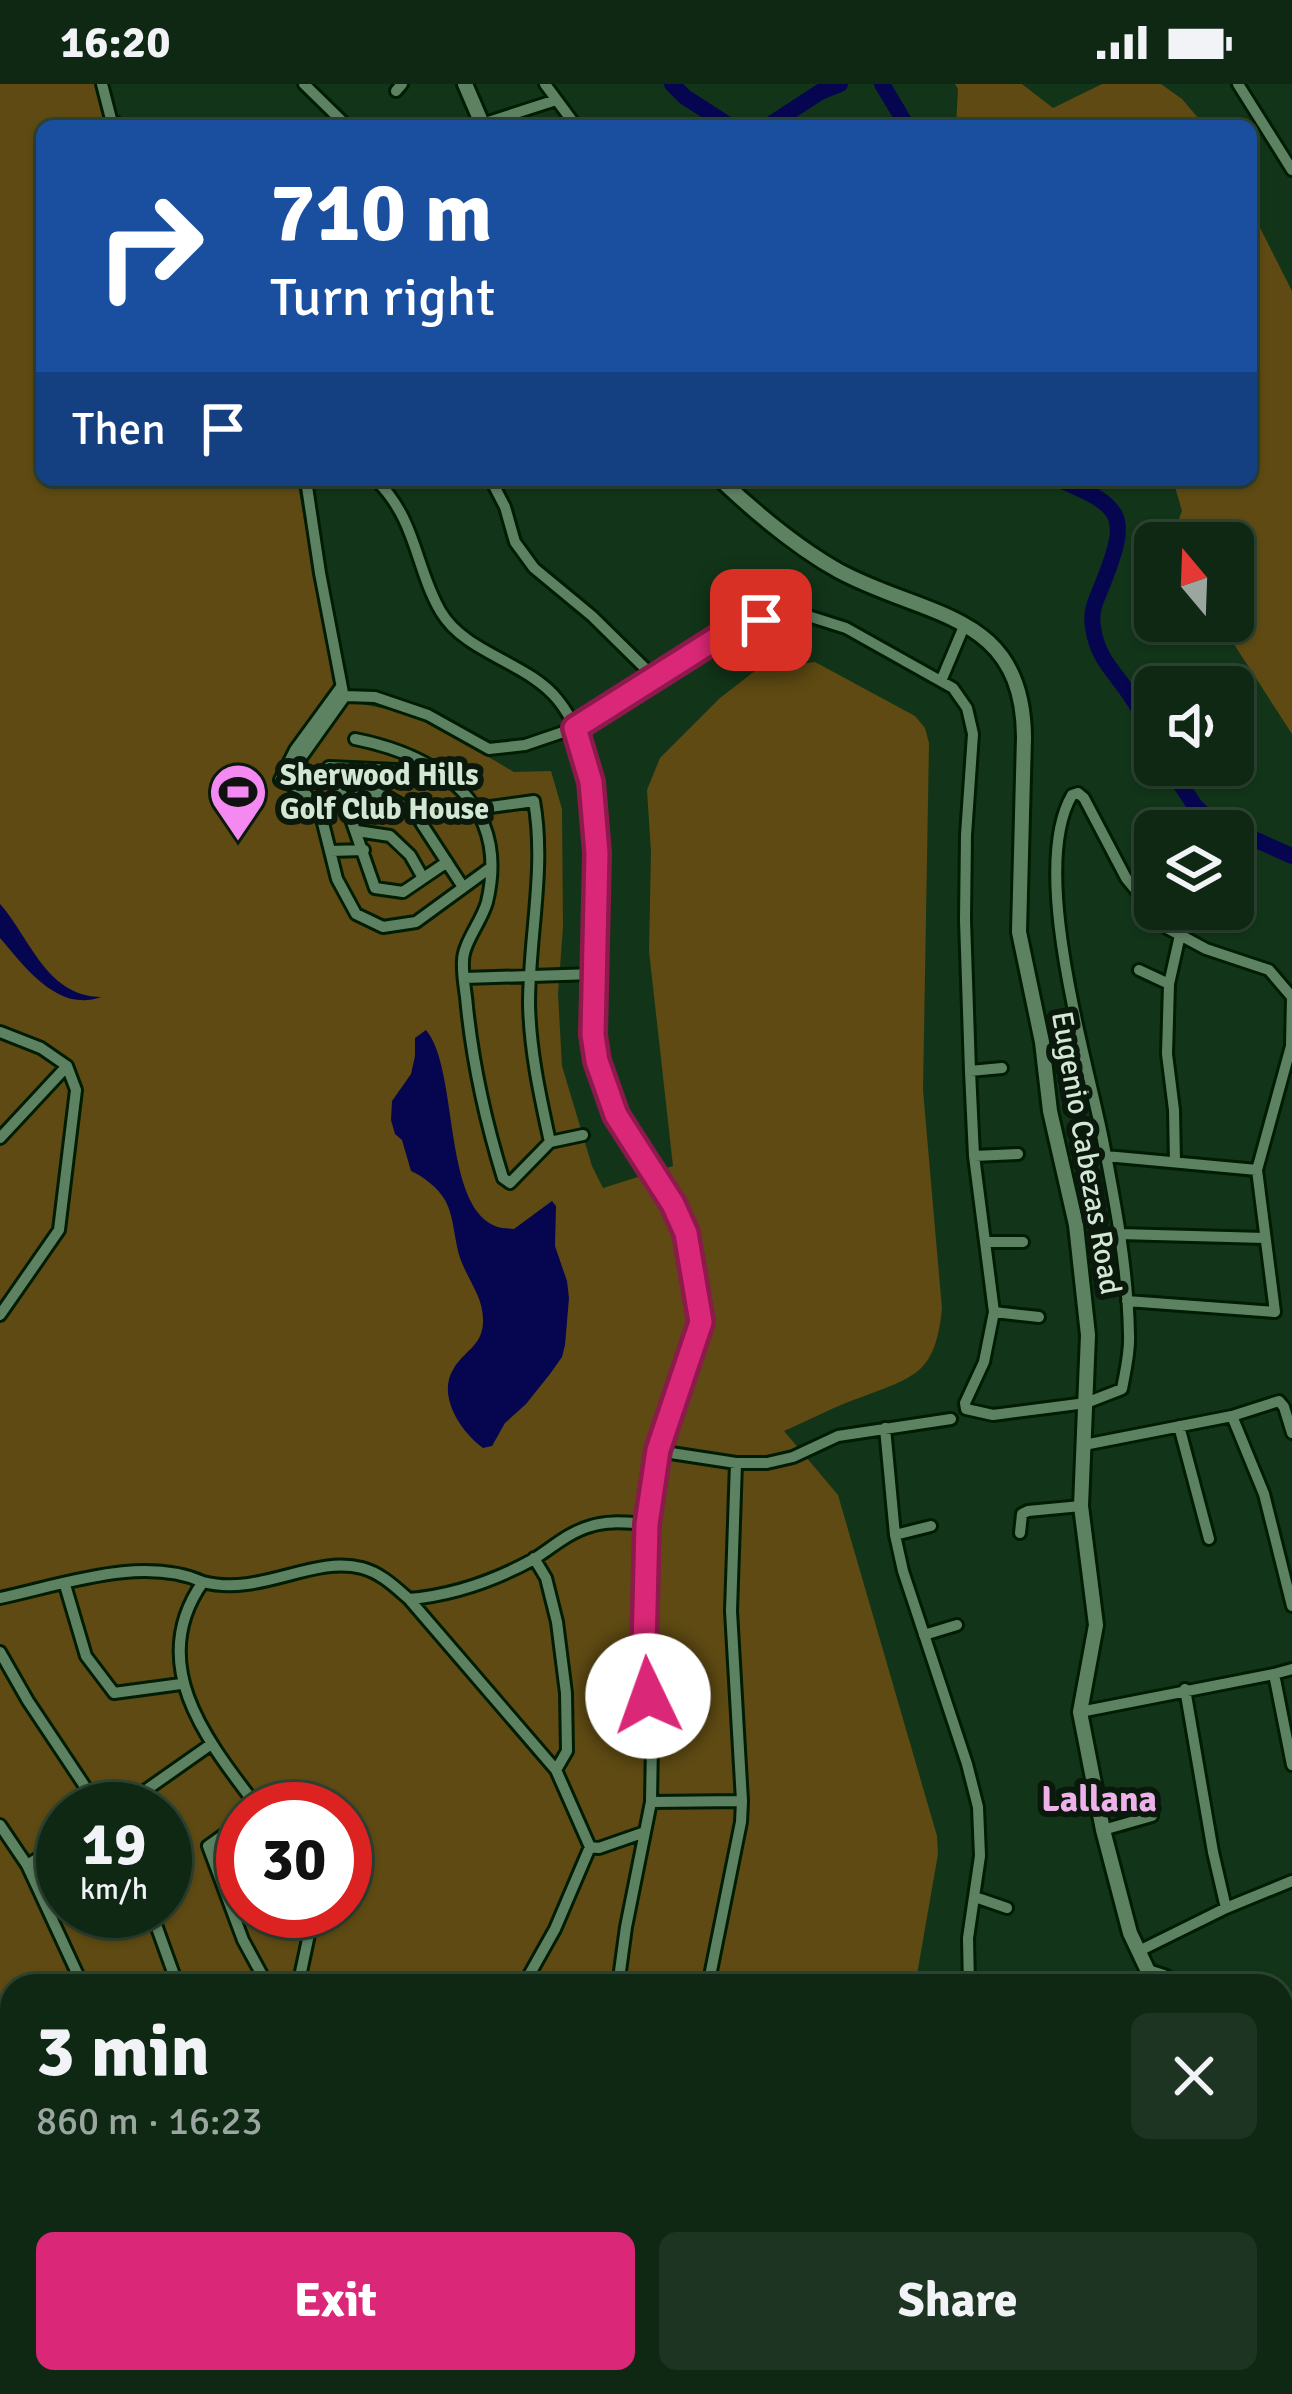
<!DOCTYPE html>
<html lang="en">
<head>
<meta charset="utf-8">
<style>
  :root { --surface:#0e2813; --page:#1c3421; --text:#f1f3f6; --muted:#9ba6a0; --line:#2e4433; --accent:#db2777 }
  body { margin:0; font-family:Signika,sans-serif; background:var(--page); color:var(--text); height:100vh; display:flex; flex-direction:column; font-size:45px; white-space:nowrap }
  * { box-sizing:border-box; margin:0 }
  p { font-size:39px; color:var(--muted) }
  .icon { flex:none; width:66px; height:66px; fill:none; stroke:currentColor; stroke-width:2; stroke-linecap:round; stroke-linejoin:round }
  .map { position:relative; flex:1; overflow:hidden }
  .details { position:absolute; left:0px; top:1890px; width:1293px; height:420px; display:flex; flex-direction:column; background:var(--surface); border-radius:36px 36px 0 0; box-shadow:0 3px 9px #0004,0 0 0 3px var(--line) }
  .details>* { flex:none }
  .hud { position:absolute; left:36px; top:36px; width:1221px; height:366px; border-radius:18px; box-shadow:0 3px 9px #0004,0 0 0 3px var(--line); background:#1a4fa0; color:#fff; overflow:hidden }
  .needle { width:78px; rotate:341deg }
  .tools { position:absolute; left:1134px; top:438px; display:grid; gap:24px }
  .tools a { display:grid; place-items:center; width:120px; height:120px; border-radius:18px; background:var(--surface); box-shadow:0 3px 9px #0004,0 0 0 3px var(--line); font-size:60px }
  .speed { position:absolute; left:36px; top:1698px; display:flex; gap:24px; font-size:60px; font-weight:700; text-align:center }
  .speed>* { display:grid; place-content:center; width:156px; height:156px; border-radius:50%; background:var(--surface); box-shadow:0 3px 9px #0004,0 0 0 3px var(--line); line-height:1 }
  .speed small { font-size:30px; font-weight:400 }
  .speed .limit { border:18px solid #d22; background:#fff; color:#111 }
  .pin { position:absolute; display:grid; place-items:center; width:102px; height:102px; color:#fff; margin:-51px; border-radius:24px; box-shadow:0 6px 18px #0006 }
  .me { position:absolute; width:132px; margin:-66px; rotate:357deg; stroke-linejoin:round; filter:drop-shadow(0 0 9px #0008) }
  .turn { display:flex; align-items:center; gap:42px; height:252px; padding:0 36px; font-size:54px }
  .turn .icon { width:156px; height:156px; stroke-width:2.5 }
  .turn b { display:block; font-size:84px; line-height:102px }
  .then { display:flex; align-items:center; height:114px; padding:0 36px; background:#0003; gap:24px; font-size:45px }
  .round { display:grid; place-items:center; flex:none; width:126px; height:126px; border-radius:18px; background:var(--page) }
  .summary { display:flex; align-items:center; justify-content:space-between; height:204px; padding:0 36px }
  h1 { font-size:72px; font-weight:800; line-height:90px }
  .cta { display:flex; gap:24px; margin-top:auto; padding:24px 36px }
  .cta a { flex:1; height:138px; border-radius:18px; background:var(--accent); color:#fff; font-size:48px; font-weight:800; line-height:138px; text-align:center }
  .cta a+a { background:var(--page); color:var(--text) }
  .status { display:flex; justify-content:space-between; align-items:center; height:84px; padding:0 60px; background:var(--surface); direction:ltr }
  .status svg { height:33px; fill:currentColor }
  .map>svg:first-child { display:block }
  .green { fill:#5e4a12; fill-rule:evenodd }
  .water { fill:#060650 }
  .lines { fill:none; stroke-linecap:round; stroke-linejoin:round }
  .river { stroke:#060650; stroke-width:16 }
  .street-casing { stroke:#001c03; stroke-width:16 }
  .secondary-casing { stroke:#001c03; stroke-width:20 }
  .street { stroke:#5d8262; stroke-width:10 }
  .secondary { stroke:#5d8262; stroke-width:14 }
  .route-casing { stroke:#8e194d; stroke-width:30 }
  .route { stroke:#db2777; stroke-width:21 }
  .labels { text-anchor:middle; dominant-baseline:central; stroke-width:12; stroke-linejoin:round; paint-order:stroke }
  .poi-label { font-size:30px; font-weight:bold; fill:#d3e7d5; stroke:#0a190c; text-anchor:start }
  .street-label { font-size:30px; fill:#d3e7d5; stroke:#0a190c }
  .quarter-label { font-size:36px; font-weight:bold; fill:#edb2ea; stroke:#0a190c }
</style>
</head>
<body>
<div class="status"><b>16:20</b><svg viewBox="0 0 49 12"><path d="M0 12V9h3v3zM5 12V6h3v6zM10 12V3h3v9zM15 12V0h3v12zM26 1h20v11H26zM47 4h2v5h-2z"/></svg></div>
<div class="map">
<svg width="1292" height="2310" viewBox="0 0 1292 2310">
  <rect width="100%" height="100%" fill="#123519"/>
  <path class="green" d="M 0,0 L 94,0 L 101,28 L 112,42 L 42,42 L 42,396 L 297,396 L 334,601 L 348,617 L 419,632 L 514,688 L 551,687 L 562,725 L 563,843 L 558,910 L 562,982 L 592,1082 L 603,1104 L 673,1082 L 649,867 L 651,768 L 647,706 L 660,674 L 720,614 L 756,586 L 815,578 L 915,632 L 925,644 L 929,659 L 923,1006 L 942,1225 C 935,1289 917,1292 862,1313 C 835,1322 810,1336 784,1347 L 838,1411 L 937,1752 L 938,1770 L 915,1902 L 12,1902 L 12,2231 L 0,2225 ZM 63,1725 L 165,1725 L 165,1827 L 63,1827 ZM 243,1725 L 345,1725 L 345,1827 L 243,1827 Z
    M 955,0 L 1022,0 L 1053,24 L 1102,0 L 1161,0 L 1182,15 L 1205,42 L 956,42 L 958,5 Z
    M 1251,126 L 1292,207 L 1292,650 L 1219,537 L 1233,537 L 1233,459 L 1170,459 L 1182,427 L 1173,396 L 1251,396 Z
    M 176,2298 L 781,2298 L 775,2310 L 190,2310 Z"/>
  <path class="water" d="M 0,820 C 31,855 46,912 101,913 C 58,929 25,883 0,854 Z
    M 426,946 C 459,985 442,1120 495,1142 C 501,1145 508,1144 514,1145 L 552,1117 L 556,1122 L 555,1162 L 567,1197 L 569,1214 L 565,1261 L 562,1273 L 550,1290 L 526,1320 L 505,1339 L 492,1362 L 483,1364 C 461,1348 436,1311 454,1284 C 464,1267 482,1262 483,1239 C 484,1215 471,1201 462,1179 C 454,1160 455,1134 445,1116 C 438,1104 423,1092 411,1087 L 402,1056 L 395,1050 L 391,1036 L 392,1017 L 411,990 L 415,972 L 415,954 Z"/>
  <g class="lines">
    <path class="river" d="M 672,0 L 685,13 L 730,42
      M 882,0 L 907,42
      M 768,42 L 820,8 L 840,0
      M 1060,396 C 1125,423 1129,433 1103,499 C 1097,515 1090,525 1093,543 C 1097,575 1116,589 1132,614 C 1141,627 1148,641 1155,655
      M 1168,681 L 1195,722 L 1222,747
      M 1233,753 L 1256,756 L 1292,772
      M 0,2283 L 12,2288
      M 39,2298 L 72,2310"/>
    <g class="street-casing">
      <path id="street" d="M 102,0 L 111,35 L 121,42
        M 304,0 L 347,42
        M 545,0 L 576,42
        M 1238,0 L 1292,86
        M 396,7 L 402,0
        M 479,41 L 556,16
        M 306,396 L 320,489 L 343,609
        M 376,396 C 417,436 415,484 441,528 C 466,570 528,578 558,616 C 604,673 595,772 594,840 C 593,877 594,914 593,951 L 597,978 L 616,1031 L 673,1120 L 686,1149 L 701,1238 L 658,1367 L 647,1440 L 644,1565 L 652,1658 L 651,1718 L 626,1843 L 618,1902
        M 491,396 L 505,423 L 515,458 L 534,484 L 592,532 L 655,594
        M 941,597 L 965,540
        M 341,603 L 295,666 L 280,696 L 302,705 L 321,731 L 337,795 L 356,830 L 383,843 L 416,838 L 490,784
        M 345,612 L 375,613 L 428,631 L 489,665 L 525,661 L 575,644 L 733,544 L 761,536 L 805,531 L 846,544 L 953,604 L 967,624 L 973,650 L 966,751 L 965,836 L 970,987 L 974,1072 L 994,1228 L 984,1278 L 965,1319 L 966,1325 L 993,1331 L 1086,1319 L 1122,1305 C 1125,1288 1130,1269 1129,1251 C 1128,1187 1116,1123 1104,1061 C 1088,976 1028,786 1072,711 L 1078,709 L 1084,714 L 1126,794 L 1167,844 L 1206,865 L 1269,886 L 1292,913 L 1291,962 L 1257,1086 L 1275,1228 L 1127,1217
        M 355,655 C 440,672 510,721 487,818 C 482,837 463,859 463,877 C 462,892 466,908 467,923 C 473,980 486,1039 503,1094 L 510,1099 L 550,1058 L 583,1051
        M 412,696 L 396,686 L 329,683 L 344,715 L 375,804 L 403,808 L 447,778
        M 291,701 L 300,675 L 345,612
        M 344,715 L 380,709 L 414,728 L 463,803
        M 476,725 L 534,717 C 546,784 529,852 529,920 C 530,967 540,1012 550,1058
        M 357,747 L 390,752 L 410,771 L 423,794
        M 330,767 L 364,766
        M 1139,886 L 1169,900
        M 464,894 L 594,890
        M 0,948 L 41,964 L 67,982 L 76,1006 L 59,1146 L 0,1231
        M 970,987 L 1002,984
        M 0,1054 L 67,982
        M 974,1072 L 1018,1070
        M 1106,1072 L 1257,1086
        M 1175,1078 L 1174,1026 L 1167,970 L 1169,900 L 1180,851
        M 1119,1150 L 1265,1154
        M 986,1158 L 1023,1158
        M 994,1228 L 1039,1233
        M 1232,1332 L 1279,1317 L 1284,1323 L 1292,1349
        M 1179,1342 L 1209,1455
        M 885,1344 L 895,1451 L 903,1487 L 967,1680 L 978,1723 L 980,1772 L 968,1854 L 969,1902
        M 1084,1361 L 1232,1332 L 1264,1410 L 1292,1522
        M 658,1367 L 736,1379 L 767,1379 L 793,1373 L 838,1352 L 951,1335
        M 1020,1449 L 1022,1430 L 1028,1427 L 1081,1422
        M 895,1451 L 931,1442
        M 534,1474 L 546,1494 L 557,1538 L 566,1609 L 567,1667 L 556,1686
        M 65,1501 L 86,1572 L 114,1609 L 181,1600
        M 0,1514 C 62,1501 142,1471 203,1498
        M 409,1515 C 455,1511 494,1497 534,1475 C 553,1463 569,1448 591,1442 C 608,1436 629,1439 647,1440
        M 924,1551 L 957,1541
        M 0,1568 L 28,1617 L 100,1725
        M 1292,1585 L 1274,1590 L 1292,1681
        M 1185,1605 L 1213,1768 L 1226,1824
        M 1080,1628 L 1274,1590
        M 651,1718 L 742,1717
        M 119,1725 L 210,1661
        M 259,1725 C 209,1659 144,1581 203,1498 C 260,1513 313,1471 362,1484 C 381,1489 395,1503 409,1515 L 556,1686 L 590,1763 L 555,1845 L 523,1902
        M 243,1737 L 208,1762 L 243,1856 L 268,1902
        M 0,1741 L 27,1781 L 83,1902
        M 1103,1746 L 1152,1732
        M 590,1763 L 599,1764 L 645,1748
        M 27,1781 L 63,1759
        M 975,1813 L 1007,1824
        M 151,1827 L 178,1902
        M 1139,1867 L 1226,1824 L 1292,1797
        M 1148,1886 L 1164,1891 L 1183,1902
        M 298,1902 L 314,1827
        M 708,1902 L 741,1738 L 742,1717 L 731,1527 L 736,1379
        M 1281,1924 L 1292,1919
        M 1281,2004 L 1292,1998
        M 1281,2053 L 1292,2077
        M 871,2298 L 886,2310
        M 1039,2298 L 1043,2310
        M 833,2310 L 838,2298
        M 925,2310 L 934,2298
        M 1104,2310 L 1140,2298"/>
    </g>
    <g class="secondary-casing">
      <path id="secondary" d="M 465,0 L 483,42
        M 721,396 C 757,430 796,463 839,487 C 926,534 1023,527 1024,653 L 1019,848 L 1042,958 L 1050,1027 L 1076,1141 L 1088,1251 L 1081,1422 L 1096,1541 L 1080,1628 L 1103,1746 L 1130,1849 L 1155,1902
        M 1281,2169 L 1292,2192"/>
    </g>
    <use href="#street" class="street"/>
    <use href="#secondary" class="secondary"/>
  </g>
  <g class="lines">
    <g class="route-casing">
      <path id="route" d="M 648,1612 L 644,1565 L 647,1440 L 658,1366 L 701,1238 L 686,1149 L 673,1120 L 616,1031 L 597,977 L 593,951 L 597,769 L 591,698 L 575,644 L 733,544 L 761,536"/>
    </g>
    <use href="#route" class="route"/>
  </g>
  <defs>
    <g id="stadium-pin" transform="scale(3)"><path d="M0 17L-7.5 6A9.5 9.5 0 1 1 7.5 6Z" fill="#f389f1" stroke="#0a190c"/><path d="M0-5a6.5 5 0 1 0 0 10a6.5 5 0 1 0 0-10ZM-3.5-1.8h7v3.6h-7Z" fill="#111"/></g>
  </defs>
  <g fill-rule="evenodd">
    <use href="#stadium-pin" x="238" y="708"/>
  </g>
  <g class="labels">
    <g class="poi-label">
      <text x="280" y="691">Sherwood Hills<tspan x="280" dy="34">Golf Club House</tspan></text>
    </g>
    <g class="street-label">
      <text transform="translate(1086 1069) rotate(80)">Eugenio Cabezas Road</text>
    </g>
    <g class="quarter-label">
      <text x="1099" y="1715">Lallana</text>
    </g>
  </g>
</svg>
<div class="tools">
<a><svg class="needle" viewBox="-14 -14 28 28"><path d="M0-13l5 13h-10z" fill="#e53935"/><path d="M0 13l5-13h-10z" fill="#9ba6a0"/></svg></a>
<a><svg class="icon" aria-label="sound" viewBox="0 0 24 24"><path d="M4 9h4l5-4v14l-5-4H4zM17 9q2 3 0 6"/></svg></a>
<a><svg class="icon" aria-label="layers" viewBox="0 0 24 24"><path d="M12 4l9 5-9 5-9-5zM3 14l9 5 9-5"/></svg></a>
</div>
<div class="speed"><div>19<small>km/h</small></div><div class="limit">30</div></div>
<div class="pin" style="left:761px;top:536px;background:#d93025"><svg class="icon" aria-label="arrive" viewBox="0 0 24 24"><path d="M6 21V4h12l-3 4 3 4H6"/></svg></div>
<svg class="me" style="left:648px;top:1612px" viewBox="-20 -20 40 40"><circle r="19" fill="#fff"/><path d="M0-13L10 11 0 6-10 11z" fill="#db2777"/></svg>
<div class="hud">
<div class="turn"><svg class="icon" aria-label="right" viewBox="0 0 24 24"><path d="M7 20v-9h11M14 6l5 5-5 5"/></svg><div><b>710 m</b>Turn right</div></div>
<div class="then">Then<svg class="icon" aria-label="arrive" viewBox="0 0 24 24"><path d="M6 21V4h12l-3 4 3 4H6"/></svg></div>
</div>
<section class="details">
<div class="summary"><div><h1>3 min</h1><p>860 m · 16:23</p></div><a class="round"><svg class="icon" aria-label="close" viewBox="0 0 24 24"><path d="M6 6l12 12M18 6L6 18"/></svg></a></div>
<div class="cta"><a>Exit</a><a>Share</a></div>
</section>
</div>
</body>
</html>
